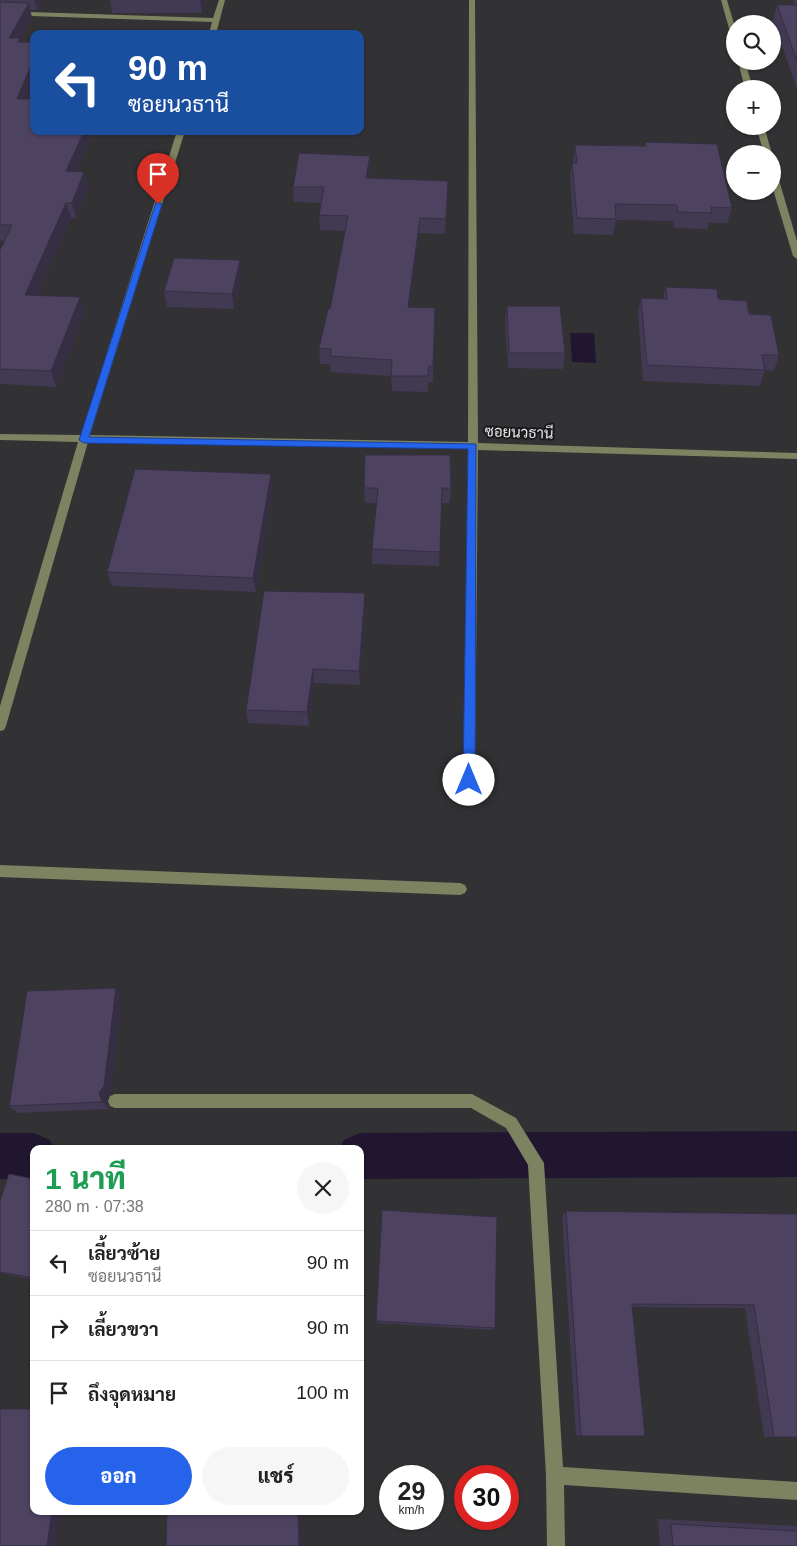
<!DOCTYPE html>
<html lang="th">
<head>
<meta charset="utf-8">
<style>
  :root { --surface:#fff; --page:#f6f6f6; --text:#222; --muted:#767676; --line:#e0e0e0; --accent:#2563eb }
  body { margin:0; font-family:Arial,Sarabun,sans-serif; background:var(--page); color:var(--text); height:100vh; display:flex; flex-direction:column; font-size:19px; white-space:nowrap }
  * { box-sizing:border-box; margin:0 }
  p { font-size:16px; color:var(--muted) }
  .icon { flex:none; width:28px; height:28px; fill:none; stroke:currentColor; stroke-width:2; stroke-linecap:round; stroke-linejoin:round }
  .map { position:relative; flex:1; overflow:hidden }
  .side { position:absolute; left:30px; top:1145px; width:334px; height:370px; display:flex; flex-direction:column; background:var(--surface); border-radius:10px; box-shadow:0 1px 4px #0004 }
  .side>* { flex:none }
  .hud { position:absolute; left:30px; top:30px; width:334px; height:105px; border-radius:10px; box-shadow:0 1px 4px #0004; background:#1a4fa0; color:#fff; overflow:hidden }
  .fabs { position:absolute; left:726px; top:15px; display:grid; gap:10px }
  .fabs a { display:grid; place-items:center; width:55px; height:55px; border-radius:50%; background:var(--surface); box-shadow:0 1px 4px #0004; font-size:25px }
  .speed { position:absolute; left:379px; top:1465px; display:flex; gap:10px; font-size:25px; font-weight:700; text-align:center }
  .speed>* { display:grid; place-content:center; width:65px; height:65px; border-radius:50%; background:var(--surface); box-shadow:0 1px 4px #0004; line-height:1 }
  .speed small { font-size:12px; font-weight:400 }
  .speed .limit { border:8px solid #d22; background:#fff; color:#111 }
  .pin { position:absolute; display:grid; place-items:center; width:42px; height:42px; color:#fff; margin:-51px -21px; border-radius:50% 50% 50% 0; rotate:-45deg; box-shadow:0 0 5px #0007 }
  .pin .icon { rotate:45deg }
  .me { position:absolute; width:55px; margin:-28px; rotate:0deg; stroke-linejoin:round; filter:drop-shadow(0 0 4px #0008) }
  .turn { display:flex; align-items:center; gap:18px; height:105px; padding:0 15px; font-size:22px }
  .turn .icon { width:65px; height:65px; stroke-width:2.5 }
  .turn b { display:block; font-size:35px; line-height:42px }
  .round { display:grid; place-items:center; flex:none; width:52px; height:52px; border-radius:26px; background:var(--page) }
  .head { display:flex; align-items:center; justify-content:space-between; height:85px; padding:0 15px }
  h1 { font-size:30px; font-weight:800; line-height:38px; color:#1e9e55 }
  .primary-button { display:flex; gap:10px; margin-top:auto; padding:10px 15px }
  .primary-button a { flex:1; height:58px; border-radius:30px; background:var(--accent); color:#fff; font-size:20px; font-weight:800; line-height:58px; text-align:center }
  .primary-button a+a { background:var(--page); color:var(--text) }
  ul { padding:0; list-style:none }
  li { display:flex; align-items:center; gap:15px; height:65px; padding:0 15px; border-top:1px solid var(--line) }
  li div { flex:1 }
  li b { display:block; font-size:19px }
  li em { font-style:normal }
  .map>svg:first-child { display:block }
  .water { fill:#201630 }
  .lines { fill:none; stroke-linecap:round; stroke-linejoin:round }
  .canal { fill:#201630; fill-rule:evenodd }
  .minor { fill:#7d8361; fill-rule:evenodd }
  .wall { fill:#423953 }
  .shaded-wall { fill:#362e43 }
  .building { fill:#4d4260; stroke:#362e43 }
  .route { fill:#2563eb; stroke:#184099 }
  .labels { text-anchor:middle; dominant-baseline:central; stroke-width:4; stroke-linejoin:round; paint-order:stroke }
  .street-label { font-size:15px; fill:#e9e9eb; stroke:#1a191b }
</style>
</head>
<body>
<div class="map">
<svg width="797" height="1546" viewBox="0 0 797 1546">
  <rect width="100%" height="100%" fill="#323134"/>
  <path class="water" d="M 570,333 L 594,333 L 596,363 L 572,362 Z"/>
  <g class="lines">
    <path class="canal" d="M 797,1131 L 797,1177 L 360,1179 L 360,1149 L 340,1149 L 344,1140 L 360,1133 Z
      M 0,1133 L 34,1133 L 50,1140 L 54,1149 L 34,1149 L 34,1179 L 0,1179 Z"/>
    <path class="minor" d="M 219,0 L 225,0 L 216,34 L 209,34 L 212,22 L 0,15 L 0,11 L 213,18 Z
      M 469,0 L 475,0 L 478,443 L 797,453 L 797,459 L 478,450 L 475,780 L 473,784 L 469,785 L 465,784 L 463,780 L 468,449 L 88,442 L 6,726 L 4,730 L 0,731 L 0,706 L 78,442 L 0,440 L 0,434 L 81,435 L 177,131 L 185,131 L 90,435 L 468,442 Z
      M 721,0 L 727,0 L 735,27 L 735,41 L 732,39 Z
      M 738,61 L 745,61 L 753,89 L 745,89 Z
      M 756,126 L 764,126 L 772,154 L 764,154 Z
      M 772,168 L 776,170 L 797,241 L 797,259 L 793,256 L 772,186 Z
      M 0,865 L 460,883 L 465,885 L 467,889 L 465,893 L 460,895 L 0,877 Z
      M 115,1094 L 472,1094 L 516,1118 L 544,1163 L 563,1467 L 797,1482 L 797,1500 L 564,1485 L 565,1546 L 547,1546 L 546,1475 L 528,1165 L 506,1128 L 471,1108 L 115,1108 L 110,1106 L 108,1101 L 110,1096 Z"/>
  </g>
  <path class="wall" d="M 0,0 L 42,0 L 37,10 L 30,10 L 32,18 L 21,39 L 21,42 L 34,42 L 34,83 L 27,99 L 34,131 L 94,131 L 77,171 L 84,172 L 88,187 L 76,218 L 71,218 L 37,295 L 80,297 L 85,313 L 56,387 L 0,384 L 0,250 L 5,241 L 0,241 Z
    M 110,0 L 206,0 L 202,13 L 112,13 Z
    M 793,0 L 797,0 L 797,89 L 773,20 L 777,5 L 794,5 Z
    M 645,142 L 732,208 L 727,223 L 709,223 L 707,229 L 674,228 L 673,221 L 616,220 L 613,235 L 574,234 L 570,179 L 572,163 L 573,163 L 575,145 L 645,146 Z
    M 370,156 L 370,171 L 369,178 L 448,181 L 445,234 L 419,233 L 410,307 L 435,308 L 433,382 L 428,382 L 428,392 L 392,391 L 391,376 L 331,372 L 330,364 L 320,364 L 319,348 L 330,309 L 345,231 L 320,230 L 319,215 L 321,203 L 294,202 L 293,187 Z
    M 242,276 L 234,309 L 167,307 L 164,291 Z
    M 666,287 L 718,299 L 779,355 L 774,371 L 765,370 L 760,386 L 643,381 L 638,313 L 641,298 L 663,299 Z
    M 507,306 L 565,353 L 563,369 L 508,368 L 505,321 Z
    M 271,474 L 273,489 L 256,592 L 112,586 L 107,572 Z
    M 364,488 L 451,488 L 450,503 L 441,503 L 439,566 L 372,564 L 372,549 L 376,503 L 365,503 Z
    M 366,608 L 360,685 L 314,683 L 309,726 L 248,723 L 246,710 Z
    M 122,997 L 111,1094 L 106,1100 L 109,1109 L 18,1113 L 9,1106 Z
    M 34,1179 L 34,1280 L 0,1273 L 0,1201 Z
    M 566,1211 L 797,1214 L 774,1437 L 764,1437 L 745,1308 L 632,1307 L 581,1436 L 576,1435 L 562,1216 Z
    M 376,1321 L 495,1328 L 493,1330 L 377,1323 Z
    M 658,1519 L 797,1526 L 797,1546 L 660,1546 Z"/>
  <path class="shaded-wall" d="M 34,0 L 42,0 L 37,10 Z
    M 200,0 L 206,0 L 202,13 Z
    M 29,3 L 32,18 L 21,39 L 24,53 L 9,38 Z
    M 34,58 L 34,83 L 21,114 L 17,99 Z
    M 84,131 L 94,131 L 70,187 L 66,171 Z
    M 370,156 L 370,171 L 367,194 L 366,178 Z
    M 84,172 L 88,187 L 76,218 L 72,203 Z
    M 66,203 L 71,218 L 30,310 L 25,295 Z
    M 420,218 L 419,233 L 408,323 L 408,307 Z
    M 240,260 L 242,276 L 234,309 L 232,294 Z
    M 80,297 L 85,313 L 56,387 L 51,371 Z
    M 271,474 L 273,489 L 256,592 L 253,578 Z
    M 365,593 L 366,608 L 360,685 L 359,671 Z
    M 313,669 L 314,683 L 309,726 L 307,712 Z
    M 116,988 L 122,997 L 111,1094 L 106,1100 L 109,1109 L 102,1102 L 99,1093 Z
    M 52,1511 L 62,1511 L 56,1546 L 47,1546 Z
    M 298,1511 L 301,1511 L 302,1546 L 299,1546 Z"/>
  <path class="building" d="M 0,2 L 29,3 L 9,38 L 20,38 L 18,42 L 34,42 L 34,58 L 17,99 L 34,99 L 34,131 L 84,131 L 66,171 L 84,172 L 72,203 L 66,203 L 25,295 L 80,297 L 51,371 L 0,369 L 0,250 L 12,225 L 0,225 Z
    M 777,5 L 797,5 L 797,61 Z
    M 645,142 L 717,144 L 732,208 L 711,207 L 712,213 L 678,212 L 677,205 L 615,204 L 616,219 L 577,218 L 572,163 L 577,163 L 575,145 L 646,146 Z
    M 299,153 L 370,156 L 366,178 L 448,181 L 446,219 L 420,218 L 408,307 L 435,308 L 433,366 L 429,366 L 428,376 L 391,376 L 392,360 L 330,356 L 331,349 L 319,348 L 328,309 L 330,309 L 348,216 L 319,215 L 324,187 L 293,187 Z
    M 174,258 L 240,260 L 232,294 L 164,291 Z
    M 666,287 L 717,289 L 718,299 L 747,301 L 749,314 L 771,315 L 779,355 L 762,355 L 765,370 L 647,365 L 641,298 L 667,299 Z
    M 507,306 L 560,306 L 565,353 L 509,353 Z
    M 365,455 L 450,455 L 451,488 L 442,488 L 440,552 L 372,549 L 378,488 L 364,488 Z
    M 135,469 L 271,474 L 253,578 L 107,572 Z
    M 264,591 L 365,593 L 359,671 L 313,669 L 307,712 L 246,710 Z
    M 116,988 L 104,1086 L 99,1093 L 102,1102 L 9,1106 L 27,991 Z
    M 9,1174 L 34,1179 L 34,1278 L 0,1272 L 0,1201 Z
    M 382,1210 L 497,1217 L 495,1328 L 376,1321 Z
    M 566,1211 L 797,1214 L 797,1437 L 774,1437 L 754,1305 L 632,1304 L 645,1436 L 581,1436 Z
    M 0,1409 L 34,1409 L 34,1511 L 52,1511 L 47,1546 L 0,1546 Z
    M 167,1511 L 298,1511 L 299,1546 L 166,1546 Z
    M 671,1524 L 797,1531 L 797,1546 L 673,1546 Z"/>
  <path class="route" d="M 156,202 L 162,204 L 89,437 L 476,444 L 475,780 L 473,783 L 465,783 L 463,780 L 468,449 L 84,443 L 79,440 Z"/>
  <g class="labels">
    <g class="street-label">
      <text transform="translate(519 432) rotate(2)">ซอยนวธานี</text>
    </g>
  </g>
</svg>
<div class="fabs">
<a><svg class="icon" aria-label="search" viewBox="0 0 24 24"><circle cx="10" cy="10" r="6"/><path d="M15 15l6 6"/></svg></a>
<a>+</a>
<a>−</a>
</div>
<div class="speed"><div>29<small>km/h</small></div><div class="limit">30</div></div>
<div class="pin" style="left:158px;top:204px;background:#d93025"><svg class="icon" aria-label="arrive" viewBox="0 0 24 24"><path d="M6 21V4h12l-3 4 3 4H6"/></svg></div>
<svg class="me" style="left:469px;top:780px" viewBox="-20 -20 40 40"><circle r="19" fill="#fff"/><path d="M0-13L10 11 0 6-10 11z" fill="#2563eb"/></svg>
<div class="hud">
<div class="turn"><svg class="icon" aria-label="left" viewBox="0 0 24 24"><path d="M17 20v-9H6M10 6l-5 5 5 5"/></svg><div><b>90 m</b>ซอยนวธานี</div></div>
</div>
<section class="side">
<div class="head"><div><h1>1 นาที</h1><p>280 m · 07:38</p></div><a class="round"><svg class="icon" aria-label="close" viewBox="0 0 24 24"><path d="M6 6l12 12M18 6L6 18"/></svg></a></div>
<ul>
<li><svg class="icon" aria-label="left" viewBox="0 0 24 24"><path d="M17 20v-9H6M10 6l-5 5 5 5"/></svg><div><b>เลี้ยวซ้าย</b><p>ซอยนวธานี</p></div><em>90 m</em></li>
<li><svg class="icon" aria-label="right" viewBox="0 0 24 24"><path d="M7 20v-9h11M14 6l5 5-5 5"/></svg><div><b>เลี้ยวขวา</b></div><em>90 m</em></li>
<li><svg class="icon" aria-label="arrive" viewBox="0 0 24 24"><path d="M6 21V4h12l-3 4 3 4H6"/></svg><div><b>ถึงจุดหมาย</b></div><em>100 m</em></li>
</ul>
<div class="primary-button"><a>ออก</a><a>แชร์</a></div>
</section>
</div>
</body>
</html>
